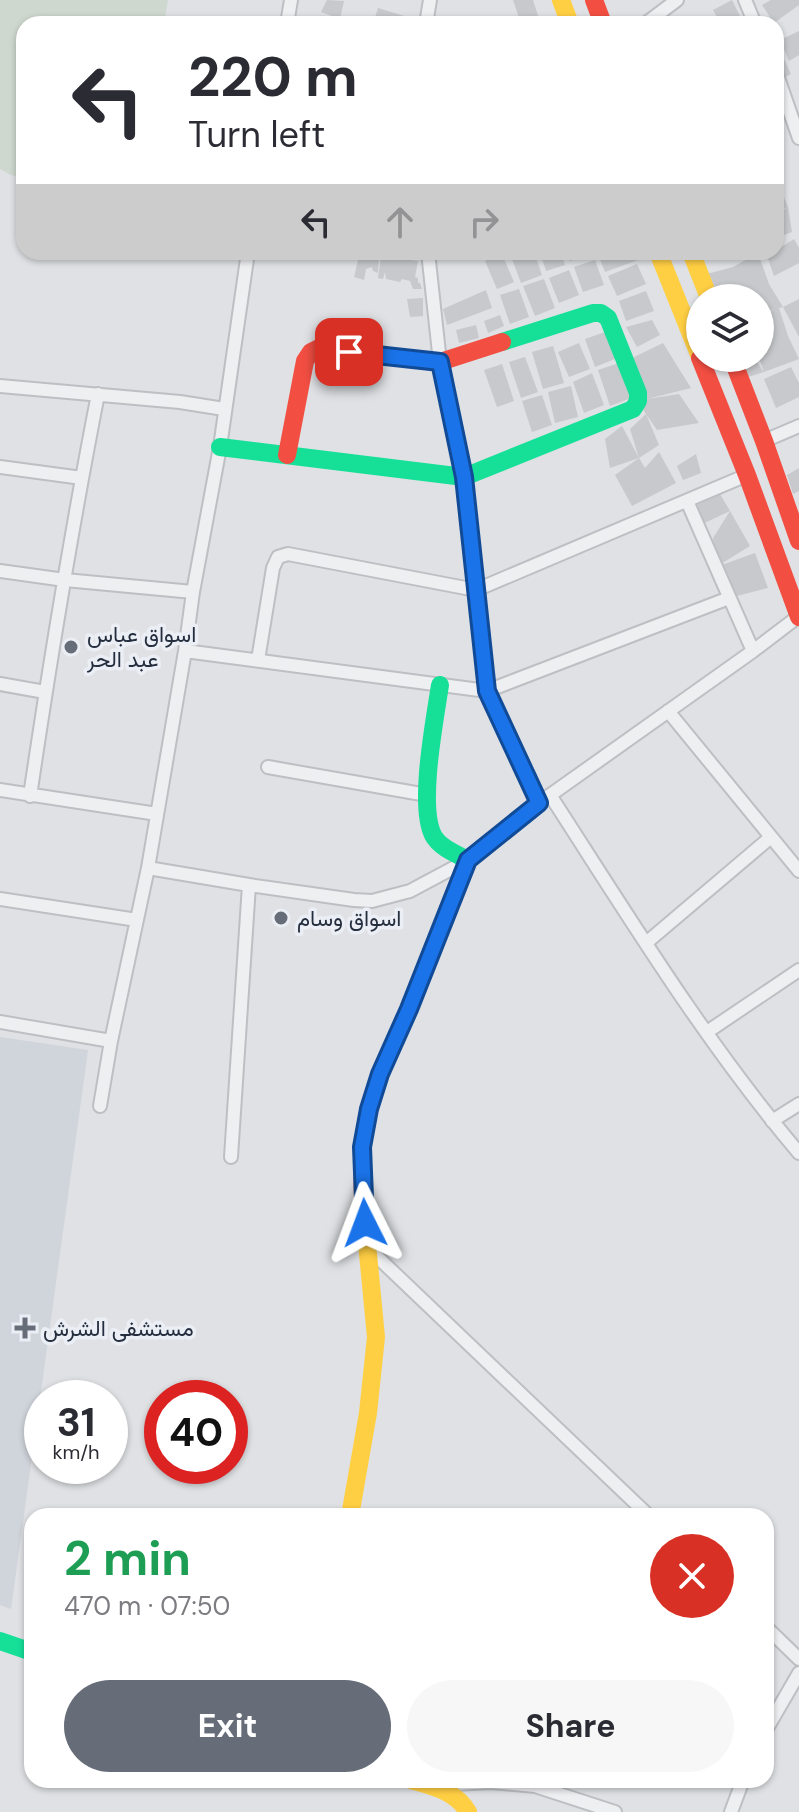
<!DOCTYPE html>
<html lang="en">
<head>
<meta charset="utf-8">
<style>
  :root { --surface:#fff; --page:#f7f7f7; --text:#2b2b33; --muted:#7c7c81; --accent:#666d78 }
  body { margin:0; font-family:"DM Sans",Vazirmatn,sans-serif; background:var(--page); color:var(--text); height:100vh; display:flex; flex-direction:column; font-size:30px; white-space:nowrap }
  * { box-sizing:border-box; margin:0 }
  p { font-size:26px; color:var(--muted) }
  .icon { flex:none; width:44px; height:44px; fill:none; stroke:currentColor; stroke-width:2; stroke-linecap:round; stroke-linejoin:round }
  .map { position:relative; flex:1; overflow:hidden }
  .panel { position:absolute; left:24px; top:1508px; width:750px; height:280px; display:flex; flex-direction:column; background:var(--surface); border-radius:24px; box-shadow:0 2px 6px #0004 }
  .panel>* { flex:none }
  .guide { position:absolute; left:16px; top:16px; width:768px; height:244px; border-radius:24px; box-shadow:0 2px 6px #0004; background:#fff; color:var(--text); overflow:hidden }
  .buttons { position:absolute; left:686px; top:284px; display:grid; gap:16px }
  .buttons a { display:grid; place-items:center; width:88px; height:88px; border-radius:50%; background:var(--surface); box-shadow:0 2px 6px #0004; font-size:40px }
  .speed { position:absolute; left:24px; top:1380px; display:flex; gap:16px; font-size:40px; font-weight:700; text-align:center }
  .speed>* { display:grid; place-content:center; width:104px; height:104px; border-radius:50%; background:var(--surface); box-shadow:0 2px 6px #0004; line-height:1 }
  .speed small { font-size:20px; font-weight:400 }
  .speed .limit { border:12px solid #d22; background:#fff; color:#111 }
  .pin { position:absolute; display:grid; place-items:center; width:68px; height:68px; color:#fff; margin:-34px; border-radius:16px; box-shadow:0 4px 12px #0006 }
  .me { position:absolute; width:88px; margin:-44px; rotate:357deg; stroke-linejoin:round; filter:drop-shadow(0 0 6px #0008) }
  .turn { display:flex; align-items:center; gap:28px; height:168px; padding:0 40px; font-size:36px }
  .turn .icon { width:104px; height:104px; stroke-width:2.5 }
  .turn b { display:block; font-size:56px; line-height:68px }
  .lanes { display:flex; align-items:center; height:76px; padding:0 40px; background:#0003; justify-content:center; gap:40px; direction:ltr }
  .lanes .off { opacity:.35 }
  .round { display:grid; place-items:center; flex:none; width:84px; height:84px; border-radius:42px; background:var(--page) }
  .summary { display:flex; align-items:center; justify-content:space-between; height:136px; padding:0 40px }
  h1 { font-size:48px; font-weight:700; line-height:60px; color:#1e9e55 }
  .button { display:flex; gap:16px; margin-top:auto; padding:16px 40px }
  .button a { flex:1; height:92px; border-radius:48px; background:var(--accent); color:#fff; font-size:32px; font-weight:700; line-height:92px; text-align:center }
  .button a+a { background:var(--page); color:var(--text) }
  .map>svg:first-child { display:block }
  .built { fill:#d0d4db }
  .green { fill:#cfd8cf }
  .building { fill:#c7c9cc }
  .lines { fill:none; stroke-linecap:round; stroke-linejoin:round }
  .street-casing { stroke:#bdbfc2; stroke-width:16 }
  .street { stroke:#eeeff1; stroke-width:12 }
  .fast { stroke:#16e098; stroke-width:18 }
  .slow { stroke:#ffcf43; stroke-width:18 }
  .jam { stroke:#f24e42; stroke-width:18 }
  .route-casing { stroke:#114b97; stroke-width:20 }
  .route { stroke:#1a73e8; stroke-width:14 }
  .poi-dot { fill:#666d78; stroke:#ebeff5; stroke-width:3 }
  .labels { text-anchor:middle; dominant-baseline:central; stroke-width:7; stroke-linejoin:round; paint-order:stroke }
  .poi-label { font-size:22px; fill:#252e3e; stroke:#ebeff5; text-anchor:start }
</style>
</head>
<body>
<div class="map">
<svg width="799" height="1812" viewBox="0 0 799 1812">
  <rect width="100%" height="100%" fill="#dfe1e4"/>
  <path class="built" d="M 0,1037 L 88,1050 L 11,1609 L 0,1605 Z"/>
  <path class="green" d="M 0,0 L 168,0 L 164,24 L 24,24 L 24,178 L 11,175 L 0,169 Z"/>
  <path class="building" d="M 327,0 L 344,1 L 340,19 L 321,12 Z
    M 513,0 L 533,0 L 540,22 L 521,24 Z
    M 732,0 L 744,24 L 721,24 L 713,10 Z
    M 771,0 L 799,0 L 799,5 L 774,23 L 762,5 Z
    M 378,8 L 414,19 L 412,24 L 373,24 Z
    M 313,17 L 339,23 L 339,24 L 312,24 Z
    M 799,31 L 799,55 L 789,61 L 780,40 Z
    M 783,57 L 791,74 L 783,78 L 777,62 Z
    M 779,127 L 784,146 L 776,148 L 776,128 Z
    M 779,185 L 788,207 L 776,212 L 776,189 Z
    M 788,207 L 792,232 L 776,238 L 776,215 Z
    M 794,239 L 799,248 L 799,263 L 774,276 L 767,256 Z
    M 360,252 L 379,255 L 378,273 L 373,271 L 372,267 L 366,269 L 364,280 L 354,277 Z
    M 534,252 L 542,275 L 521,283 L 512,259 Z
    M 540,252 L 561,252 L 565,265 L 546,271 Z
    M 567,252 L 595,252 L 570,261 Z
    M 597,252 L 635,252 L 638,260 L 605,272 Z
    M 758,253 L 769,284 L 783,307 L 779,308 L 788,336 L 799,359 L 764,372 L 759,358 L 760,350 L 764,348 L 760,342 L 760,315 L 775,309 L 760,313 L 760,298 L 739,298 L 736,290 L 726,298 L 712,298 L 703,275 L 733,267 Z
    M 502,254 L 514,282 L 497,289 L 485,261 Z
    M 381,256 L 418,261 L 415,277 L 418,278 L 418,283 L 420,283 L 422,289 L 413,289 L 410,281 L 402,279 L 400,282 L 386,279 L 385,272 L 383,279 L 378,278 Z
    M 595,260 L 604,285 L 583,292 L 574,267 Z
    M 637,264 L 646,284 L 617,296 L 608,276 Z
    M 569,270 L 579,295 L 559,303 L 549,278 Z
    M 544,279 L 555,308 L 535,316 L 523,286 Z
    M 519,289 L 529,317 L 510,324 L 500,295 Z
    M 486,290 L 492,308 L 447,325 L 443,309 Z
    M 646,291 L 654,311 L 626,321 L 619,301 Z
    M 423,298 L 423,316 L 410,317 L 407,299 Z
    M 799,299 L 799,337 L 783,307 Z
    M 500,315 L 504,326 L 488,333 L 484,321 Z
    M 652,320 L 660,335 L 637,347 L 626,327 Z
    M 476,325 L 479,338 L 459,343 L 456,330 Z
    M 605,332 L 615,359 L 595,367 L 585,339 Z
    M 579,343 L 590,369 L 569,377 L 558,352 Z
    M 663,343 L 691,388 L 647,399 L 679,394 L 699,423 L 657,430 L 646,414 L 659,445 L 639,458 L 610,468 L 605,439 L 622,426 L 639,458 L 630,429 L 646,414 L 638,401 L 630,359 Z
    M 553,346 L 564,383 L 543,389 L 532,352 Z
    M 525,357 L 538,392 L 521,398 L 509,362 Z
    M 747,358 L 754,358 L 764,372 L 742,379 L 741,365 Z
    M 619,363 L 631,398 L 610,406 L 598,370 Z
    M 502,364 L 514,401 L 497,407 L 484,370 Z
    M 791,367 L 799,383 L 799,397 L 776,408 L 764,379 Z
    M 592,373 L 604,405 L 584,413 L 573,382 Z
    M 571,386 L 578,417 L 555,423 L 548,392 Z
    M 542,395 L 552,425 L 532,432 L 522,401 Z
    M 659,452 L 676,483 L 632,506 L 615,475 L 639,458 L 645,468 Z
    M 696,454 L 701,473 L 683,480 L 677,466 Z
    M 799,468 L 799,491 L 793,494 L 787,475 Z
    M 720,494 L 730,511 L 750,546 L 716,567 L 713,538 L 730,511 L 698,526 L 695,506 Z
    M 755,553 L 768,588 L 729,598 L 716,567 Z"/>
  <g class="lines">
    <g class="street-casing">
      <path id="street" d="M 745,0 L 755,24
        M 287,24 L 291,0
        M 426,24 L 430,0
        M 645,24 L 677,0
        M 776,72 L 799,138
        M 428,252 L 440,362 L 464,477 L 487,691 L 539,803
        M 0,386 L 180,402 L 224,409
        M 764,441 L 799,426
        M 0,467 L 82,478
        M 687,501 L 753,651
        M 0,571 L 65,580 L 193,592
        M 185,651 L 487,691 L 729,598
        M 258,660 L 273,568 L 278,557 L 288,554 L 476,590 L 747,475
        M 0,684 L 45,692
        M 668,711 L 799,871
        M 268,767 L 427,795
        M 0,790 L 157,814
        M 550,795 C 629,917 705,1042 799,1153
        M 30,796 C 50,661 72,527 98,394
        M 148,868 L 249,885 L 354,900 L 372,901 L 410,891 L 468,860 L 539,803 L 753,651 L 799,616
        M 0,899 L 137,920
        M 646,943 L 771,837
        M 0,1022 L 111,1041
        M 707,1032 L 799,970
        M 100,1106 L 111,1041 L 148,868 L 185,651 L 193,592 L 220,447 L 248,252
        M 772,1121 L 799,1104
        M 231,1157 L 249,885
        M 368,1248 L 649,1516
        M 766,1627 L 799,1659
        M 766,1730 L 799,1673
        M 435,1785 L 491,1782 L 535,1786 L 615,1812
        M 731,1812 L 743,1780"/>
    </g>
    <use href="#street" class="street"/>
    <path class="fast" d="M 220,447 L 464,477 L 633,409 L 638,401 L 638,393 L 608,318 L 601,313 L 593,313 L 502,342
      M 440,685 C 435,719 418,805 433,835 C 439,847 456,854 468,860 L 461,877
      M 0,1641 L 32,1652"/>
    <path class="slow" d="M 561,0 L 570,24
      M 658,252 L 700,357
      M 691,252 L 709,298
      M 350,1516 L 368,1413 L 376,1337 L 363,1202
      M 411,1780 C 432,1786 456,1791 468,1812"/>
    <path class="jam" d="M 594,0 L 603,24
      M 700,358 L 747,475 L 799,617
      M 732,358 L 764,441 L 799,541
      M 287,455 L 305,361 L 311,352 L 319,348 L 440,362 L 502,342
      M 363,1202 L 362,1147 L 369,1109 L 380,1074 L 409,1009 L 461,877"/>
  </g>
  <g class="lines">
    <g class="route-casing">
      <path id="route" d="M 349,352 L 440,362 L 464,477 L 487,691 L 539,803 L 468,860 L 409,1009 L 380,1074 L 369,1109 L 362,1147 L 365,1223"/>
    </g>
    <use href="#route" class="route"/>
  </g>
  <g class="poi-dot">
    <circle cx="71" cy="647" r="8"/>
    <circle cx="281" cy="918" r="8"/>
    <path d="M21 1316h8v8h8v8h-8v8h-8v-8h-8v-8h8z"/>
  </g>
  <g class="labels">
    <g class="poi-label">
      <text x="87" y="634">اسواق عباس<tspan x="87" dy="25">عبد الحر</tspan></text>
      <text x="297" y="918">اسواق وسام</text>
      <text x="43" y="1328">مستشفى الشرش</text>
    </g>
  </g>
</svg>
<div class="buttons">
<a><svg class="icon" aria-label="layers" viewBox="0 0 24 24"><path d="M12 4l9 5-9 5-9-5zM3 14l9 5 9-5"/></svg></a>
</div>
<div class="speed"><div>31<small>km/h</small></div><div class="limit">40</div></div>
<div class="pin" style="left:349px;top:352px;background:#d93025"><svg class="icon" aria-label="arrive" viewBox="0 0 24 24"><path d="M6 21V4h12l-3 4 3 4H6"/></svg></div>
<svg class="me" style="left:365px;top:1223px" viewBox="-20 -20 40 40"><path d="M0-17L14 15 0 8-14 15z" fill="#1a73e8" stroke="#fff" stroke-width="4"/></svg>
<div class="guide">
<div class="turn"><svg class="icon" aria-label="left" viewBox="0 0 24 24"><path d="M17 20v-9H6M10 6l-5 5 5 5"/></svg><div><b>220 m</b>Turn left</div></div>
<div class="lanes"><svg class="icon" aria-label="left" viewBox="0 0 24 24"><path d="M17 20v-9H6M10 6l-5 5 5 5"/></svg><svg class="icon off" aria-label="ahead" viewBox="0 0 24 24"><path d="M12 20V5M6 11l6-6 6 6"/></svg><svg class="icon off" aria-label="right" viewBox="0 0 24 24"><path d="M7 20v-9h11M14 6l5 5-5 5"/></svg></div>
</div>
<section class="panel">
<div class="summary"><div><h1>2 min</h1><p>470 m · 07:50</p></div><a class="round" style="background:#d93025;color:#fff"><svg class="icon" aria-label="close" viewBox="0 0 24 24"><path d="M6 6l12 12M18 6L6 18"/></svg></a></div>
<div class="button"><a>Exit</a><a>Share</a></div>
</section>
</div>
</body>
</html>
